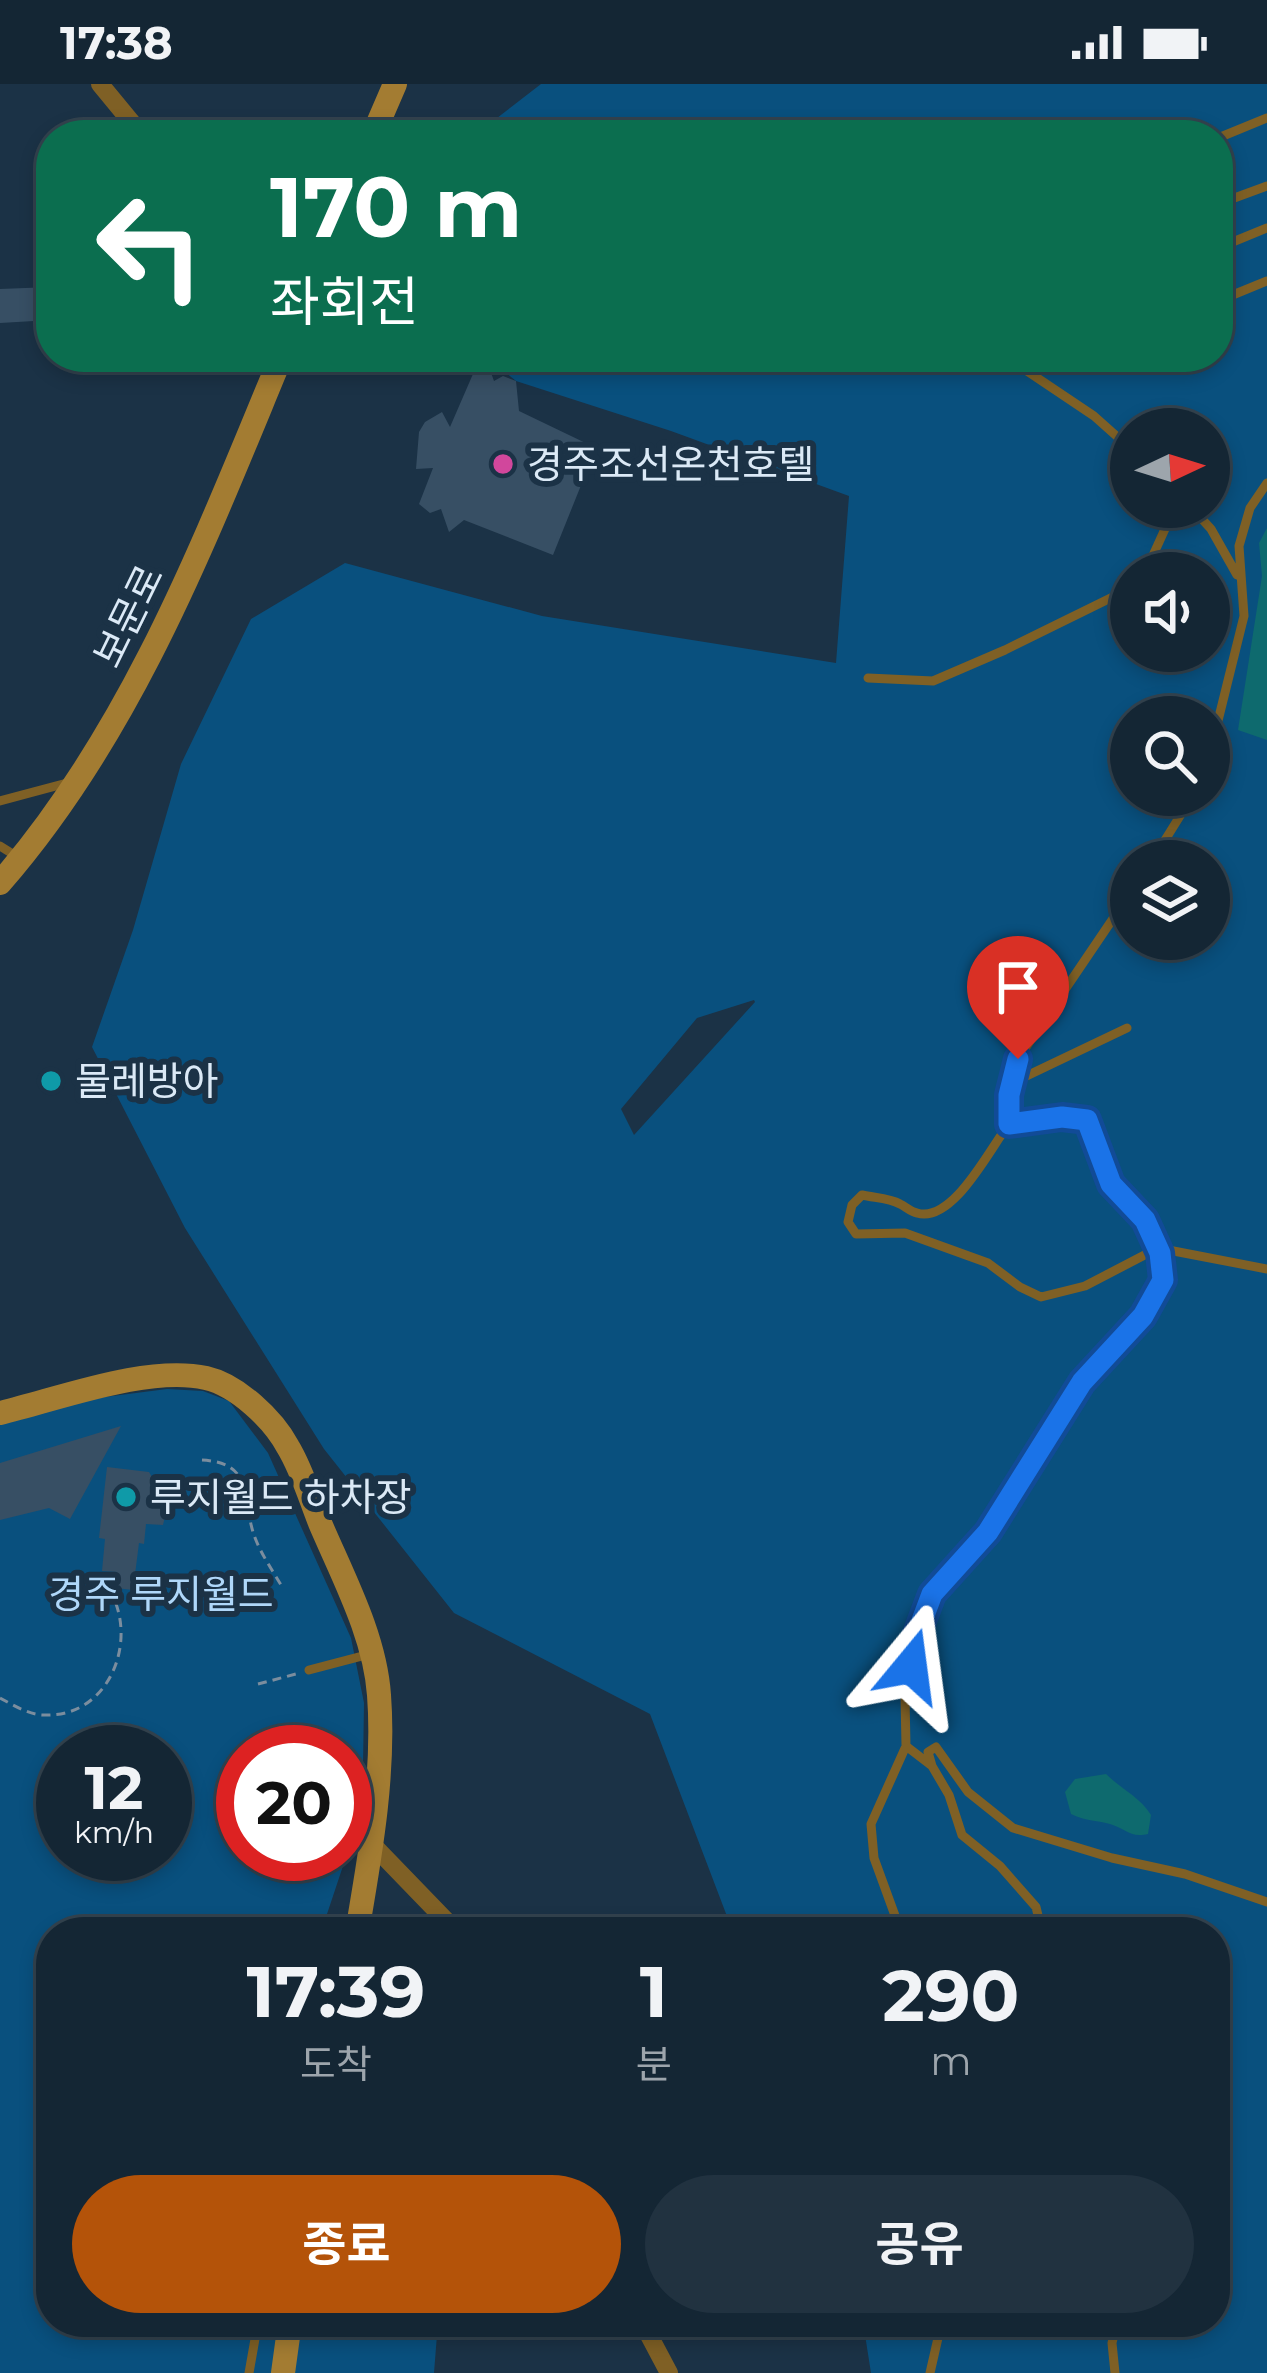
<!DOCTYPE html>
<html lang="ko">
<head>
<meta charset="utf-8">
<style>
  :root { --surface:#142634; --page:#213240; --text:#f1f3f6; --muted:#9da5ac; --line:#33434f; --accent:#b45309 }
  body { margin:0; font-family:Montserrat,"Noto Sans KR",sans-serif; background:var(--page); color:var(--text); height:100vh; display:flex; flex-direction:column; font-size:45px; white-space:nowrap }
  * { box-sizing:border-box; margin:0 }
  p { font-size:39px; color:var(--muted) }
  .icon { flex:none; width:66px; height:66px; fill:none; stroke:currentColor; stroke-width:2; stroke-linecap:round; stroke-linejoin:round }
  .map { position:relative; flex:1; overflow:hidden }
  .panel { position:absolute; left:36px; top:1833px; width:1194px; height:420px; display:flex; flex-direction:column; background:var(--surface); border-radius:48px; box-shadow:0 6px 18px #0003,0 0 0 3px var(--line) }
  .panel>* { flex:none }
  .guide { position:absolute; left:36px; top:36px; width:1197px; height:252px; border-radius:48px; box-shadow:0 6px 18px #0003,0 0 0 3px var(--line); background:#0b6e4f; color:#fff; overflow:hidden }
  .needle { width:78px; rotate:86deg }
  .tools { position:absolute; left:1110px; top:324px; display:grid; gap:24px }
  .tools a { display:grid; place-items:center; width:120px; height:120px; border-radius:50%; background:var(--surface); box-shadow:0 6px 18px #0003,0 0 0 3px var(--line); font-size:60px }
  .speed { position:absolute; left:36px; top:1641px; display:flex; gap:24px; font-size:60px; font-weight:700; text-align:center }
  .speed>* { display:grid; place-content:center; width:156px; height:156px; border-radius:50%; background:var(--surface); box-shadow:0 6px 18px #0003,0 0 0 3px var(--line); line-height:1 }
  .speed small { font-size:30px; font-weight:400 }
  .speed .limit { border:18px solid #d22; background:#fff; color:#111 }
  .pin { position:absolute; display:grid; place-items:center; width:102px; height:102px; color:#fff; margin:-123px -51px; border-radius:50% 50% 50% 0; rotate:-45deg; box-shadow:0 0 12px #0007 }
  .pin .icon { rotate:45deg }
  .me { position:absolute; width:132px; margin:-66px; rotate:16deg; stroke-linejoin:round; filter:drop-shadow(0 0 9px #0008) }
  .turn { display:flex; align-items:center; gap:42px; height:252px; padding:0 36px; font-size:54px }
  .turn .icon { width:156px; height:156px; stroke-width:2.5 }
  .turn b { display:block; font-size:84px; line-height:102px }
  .eta { display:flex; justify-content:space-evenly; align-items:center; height:204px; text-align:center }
  .eta b { font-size:72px; font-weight:700; line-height:84px }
  .cta { display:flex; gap:24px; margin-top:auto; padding:24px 36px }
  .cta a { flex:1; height:138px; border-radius:72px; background:var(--accent); color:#fff; font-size:48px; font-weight:700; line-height:138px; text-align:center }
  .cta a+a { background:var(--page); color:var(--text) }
  .status { display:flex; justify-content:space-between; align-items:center; height:84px; padding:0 60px; background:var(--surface); direction:ltr }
  .status svg { height:33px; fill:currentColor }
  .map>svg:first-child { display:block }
  .green { fill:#09507e; fill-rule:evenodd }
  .water { fill:#0e6a6e }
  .building { fill:#374f64 }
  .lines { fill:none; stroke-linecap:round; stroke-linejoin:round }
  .path { stroke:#7b8d9e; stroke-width:3; stroke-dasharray:9 6; stroke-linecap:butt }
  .lane { stroke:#7f6025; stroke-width:9 }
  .street { stroke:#7f6025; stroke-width:18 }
  .secondary { stroke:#a37c32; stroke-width:24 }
  .route-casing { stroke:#114b97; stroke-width:30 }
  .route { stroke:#1a73e8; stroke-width:21 }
  .hotel-dot { fill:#d1479c; stroke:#1b3246; stroke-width:4.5 }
  .culture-dot { fill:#0f9aa8; stroke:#1b3246; stroke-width:4.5 }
  .labels { text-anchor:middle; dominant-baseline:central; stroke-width:12; stroke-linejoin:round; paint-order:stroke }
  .poi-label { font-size:39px; fill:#dbe9f6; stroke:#1b3246; text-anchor:start }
  .street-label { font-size:39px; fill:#dbe9f6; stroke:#1b3246 }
  .park-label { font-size:39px; fill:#afd7f9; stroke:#1b3246 }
</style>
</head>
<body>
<div class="status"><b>17:38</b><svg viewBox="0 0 49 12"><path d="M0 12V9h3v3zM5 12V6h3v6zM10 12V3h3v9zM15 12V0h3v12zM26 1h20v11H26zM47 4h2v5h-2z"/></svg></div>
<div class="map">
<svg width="1267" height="2289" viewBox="0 0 1267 2289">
  <rect width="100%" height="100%" fill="#1b3246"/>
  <path class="green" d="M 541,0 L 1267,0 L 1267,2289 L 871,2289 L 863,2238 L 1215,2238 L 1215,1848 L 733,1848 L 650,1630 L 454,1529 L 324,1365 L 185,1144 L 92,963 L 133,846 L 181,680 L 251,535 L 345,479 L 542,532 L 836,579 L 849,412 L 671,347 L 516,297 L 487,273 L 1218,273 L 1218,51 L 475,51 ZM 1131,345 L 1209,345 L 1209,423 L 1131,423 ZM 1131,489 L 1209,489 L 1209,567 L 1131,567 ZM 1131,633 L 1209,633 L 1209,711 L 1131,711 ZM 1131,777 L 1209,777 L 1209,855 L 1131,855 ZM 754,916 L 755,918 L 634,1051 L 621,1025 L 697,934 Z
    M 167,1305 L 203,1307 L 229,1317 L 268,1369 L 351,1554 L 364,1619 L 363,1682 L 352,1755 L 321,1848 L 51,1848 L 51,2238 L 438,2238 L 434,2289 L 0,2289 L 0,1339 L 97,1314 ZM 63,1668 L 165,1668 L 165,1770 L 63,1770 ZM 243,1668 L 345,1668 L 345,1770 L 243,1770 Z"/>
  <path class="water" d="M 1267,444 L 1267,656 L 1238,646 L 1262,492 L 1259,459 Z
    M 1106,1690 C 1121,1705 1140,1713 1151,1731 L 1148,1750 C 1129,1754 1127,1745 1110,1740 C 1096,1736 1085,1737 1071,1730 L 1065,1708 L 1075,1695 Z"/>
  <path class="building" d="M 51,203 L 51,236 L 0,239 L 0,205 Z
    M 476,283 L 490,286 L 494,297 L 503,292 L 516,297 L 519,327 L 596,364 L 553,471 L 464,436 L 449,448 L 441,425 L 430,429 L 419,420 L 433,384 L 416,385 L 419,348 L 425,338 L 442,328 L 450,343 Z
    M 121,1342 L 70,1435 L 49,1424 L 0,1436 L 0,1379 Z
    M 107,1383 L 149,1388 L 168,1420 L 163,1441 L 146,1440 L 144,1460 L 139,1459 L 133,1506 L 115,1504 L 117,1488 L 102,1487 L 105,1455 L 99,1454 Z"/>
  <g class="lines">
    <path class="path" d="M 202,1376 C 253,1379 242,1411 253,1448 C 259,1467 271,1484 281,1501
      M 258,1600 L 296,1590
      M 0,1614 C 13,1621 29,1631 44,1631 C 109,1634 139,1557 110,1507"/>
    <path class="lane" d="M 1218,54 L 1267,34
      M 1218,120 L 1267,102
      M 1218,164 L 1267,144
      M 1218,217 L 1267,197
      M 1022,273 L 1027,287 L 1067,273
      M 1027,287 L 1094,332 L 1131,365
      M 1191,423 L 1211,445 L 1237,491
      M 1145,489 L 1175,423
      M 868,594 L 933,597 L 1005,566 L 1131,504
      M 1209,673 L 1244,532 L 1239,462 L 1250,424 L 1267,399
      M 0,717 L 67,699
      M 0,762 L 16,772
      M 1152,777 L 1193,711
      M 1012,999 L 1127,944
      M 1009,1040 C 990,1064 953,1140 917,1129 C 911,1128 906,1123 900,1120 C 889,1114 875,1114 862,1111 L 852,1121 L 848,1138 L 856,1150 L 905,1149 L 988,1179 L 1020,1203 L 1041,1213 L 1085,1202 L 1158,1164 L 1267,1185
      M 309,1586 L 370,1570
      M 906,1662 L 905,1613 L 917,1550 L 932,1510 L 988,1447 L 1082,1298 L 1143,1232 L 1163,1196 L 1160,1169 L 1145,1136 L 1111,1100 L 1087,1036 L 1062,1033 L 1009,1040 L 1009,1011 L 1018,975 L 1131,808
      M 932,1682 L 928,1668 L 936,1663 L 968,1708 L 1013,1744 L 1112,1774 L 1185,1790 L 1267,1818
      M 901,1848 L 874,1774 L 871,1740 L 906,1662 L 932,1682 L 949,1711 L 962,1751 L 1000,1782 L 1036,1823 L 1042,1848
      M 249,2289 L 258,2238
      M 930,2289 L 938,2254 L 949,2238
      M 1115,2289 L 1112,2259 L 1117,2238"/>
    <path class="street" d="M 100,0 L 142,51
      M 370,1758 L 457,1848
      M 642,2238 L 669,2289"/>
    <path class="secondary" d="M 373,51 L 395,0
      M 0,799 C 133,646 204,458 281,273
      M 0,1329 C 59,1315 147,1281 206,1294 C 237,1301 273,1335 288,1363 C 302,1386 310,1414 320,1439 C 343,1493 375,1552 379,1611 C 385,1689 370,1772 357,1848
      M 283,2289 L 290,2238"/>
  </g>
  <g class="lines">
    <g class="route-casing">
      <path id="route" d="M 911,1582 L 917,1550 L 932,1510 L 988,1448 L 1082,1298 L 1143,1232 L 1163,1196 L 1160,1169 L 1145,1136 L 1111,1100 L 1087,1036 L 1062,1033 L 1009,1040 L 1009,1011 L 1018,975"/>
    </g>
    <use href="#route" class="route"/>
  </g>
  <circle class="hotel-dot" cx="503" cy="380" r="12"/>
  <g class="culture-dot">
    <circle cx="51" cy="997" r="12"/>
    <circle cx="126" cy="1413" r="12"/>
  </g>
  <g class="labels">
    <g class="poi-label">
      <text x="527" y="380">경주조선온천호텔</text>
      <text x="75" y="997">물레방아</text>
      <text x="150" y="1413">루지월드 하차장</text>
    </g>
    <g class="street-label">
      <text transform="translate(128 532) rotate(-64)">보문로</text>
    </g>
    <g class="park-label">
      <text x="161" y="1510">경주 루지월드</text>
    </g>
  </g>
</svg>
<div class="tools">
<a><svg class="needle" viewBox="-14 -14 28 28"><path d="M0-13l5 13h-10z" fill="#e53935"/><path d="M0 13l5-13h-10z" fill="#9da5ac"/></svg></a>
<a><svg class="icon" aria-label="sound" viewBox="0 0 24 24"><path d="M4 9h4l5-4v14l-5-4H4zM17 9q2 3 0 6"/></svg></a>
<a><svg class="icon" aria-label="search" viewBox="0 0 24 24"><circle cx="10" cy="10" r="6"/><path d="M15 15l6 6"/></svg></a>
<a><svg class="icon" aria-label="layers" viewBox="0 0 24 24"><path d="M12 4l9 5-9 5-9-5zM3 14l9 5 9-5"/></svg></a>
</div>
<div class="speed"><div>12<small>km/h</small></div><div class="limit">20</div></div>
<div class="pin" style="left:1018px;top:975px;background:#d93025"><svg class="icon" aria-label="arrive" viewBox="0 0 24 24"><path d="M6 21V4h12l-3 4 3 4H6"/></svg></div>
<svg class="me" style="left:911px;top:1582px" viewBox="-20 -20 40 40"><path d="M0-17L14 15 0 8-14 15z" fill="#1a73e8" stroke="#fff" stroke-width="4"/></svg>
<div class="guide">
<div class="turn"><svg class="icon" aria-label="left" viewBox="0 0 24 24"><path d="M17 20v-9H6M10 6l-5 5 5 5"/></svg><div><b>170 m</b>좌회전</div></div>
</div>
<section class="panel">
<div class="eta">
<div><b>17:39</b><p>도착</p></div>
<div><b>1</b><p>분</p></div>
<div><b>290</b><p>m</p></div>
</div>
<div class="cta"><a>종료</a><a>공유</a></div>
</section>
</div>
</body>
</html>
